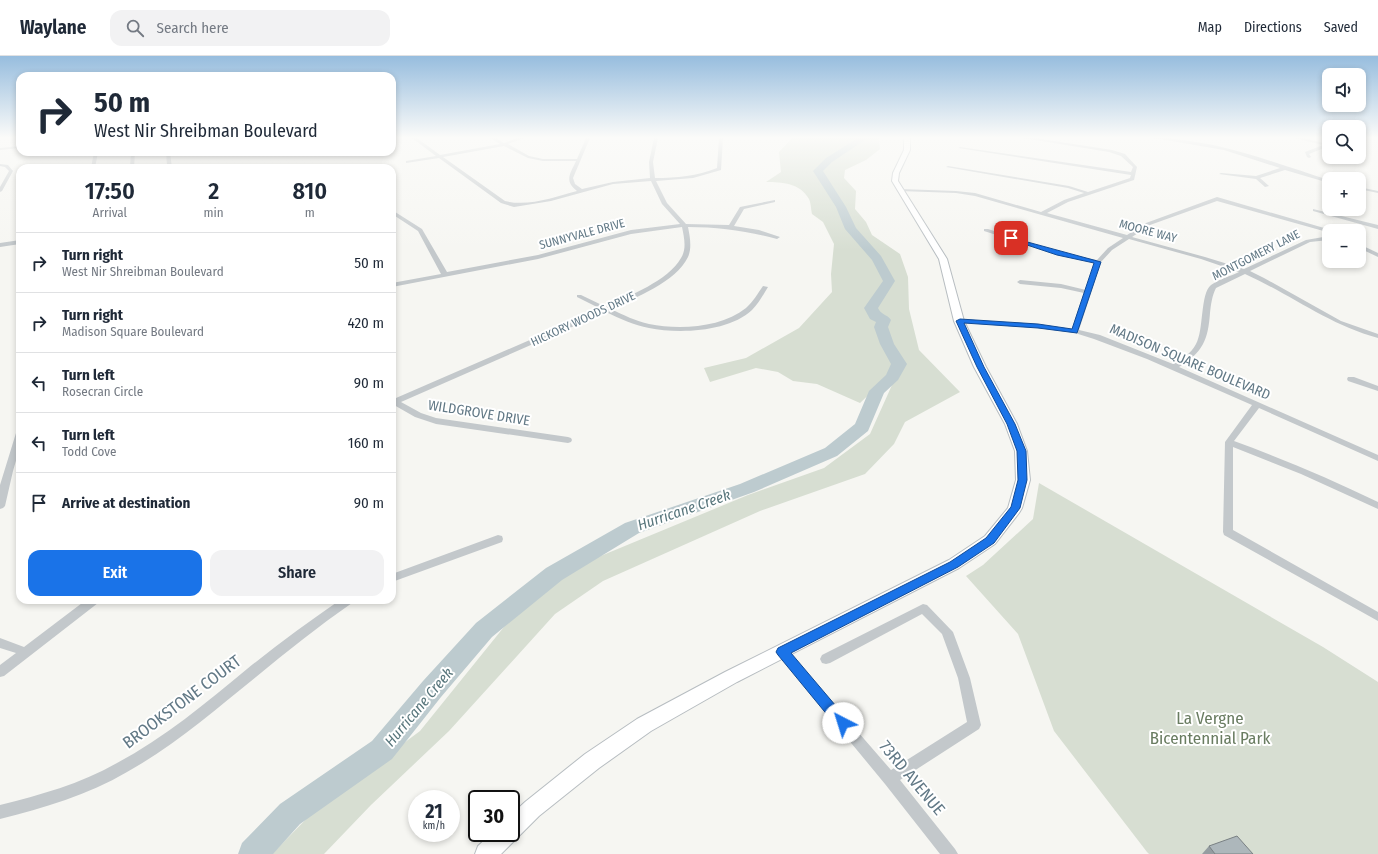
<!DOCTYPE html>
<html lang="en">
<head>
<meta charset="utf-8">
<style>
  :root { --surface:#fff; --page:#f2f2f3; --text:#1f2937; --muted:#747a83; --line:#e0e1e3; --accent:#1a73e8 }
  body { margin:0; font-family:"Fira Sans Condensed",sans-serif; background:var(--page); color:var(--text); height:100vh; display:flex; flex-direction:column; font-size:15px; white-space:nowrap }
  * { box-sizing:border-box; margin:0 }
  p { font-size:13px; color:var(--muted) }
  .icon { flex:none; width:22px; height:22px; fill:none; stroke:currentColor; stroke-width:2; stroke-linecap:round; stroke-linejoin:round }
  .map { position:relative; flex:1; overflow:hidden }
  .panel { position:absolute; left:16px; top:108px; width:380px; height:440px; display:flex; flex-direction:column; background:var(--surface); border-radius:12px; box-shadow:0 2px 6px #0003 }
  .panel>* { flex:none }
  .top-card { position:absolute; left:16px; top:16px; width:380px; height:84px; border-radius:12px; box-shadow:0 2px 6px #0003; background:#fff; color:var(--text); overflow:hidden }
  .fabs { position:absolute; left:1322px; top:12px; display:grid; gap:8px }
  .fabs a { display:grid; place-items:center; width:44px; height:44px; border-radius:8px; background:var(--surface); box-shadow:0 2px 6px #0003; font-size:20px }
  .speed { position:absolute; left:408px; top:734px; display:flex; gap:8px; font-size:20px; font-weight:700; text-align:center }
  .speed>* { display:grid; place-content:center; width:52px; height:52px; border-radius:50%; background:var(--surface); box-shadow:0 2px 6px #0003; line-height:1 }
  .speed small { font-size:10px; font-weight:400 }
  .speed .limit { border:2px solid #111; border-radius:6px; background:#fff; color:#111 }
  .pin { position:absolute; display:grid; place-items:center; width:34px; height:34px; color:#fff; margin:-17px; border-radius:8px; box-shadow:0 2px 6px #0006 }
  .me { position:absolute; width:44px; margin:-22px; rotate:320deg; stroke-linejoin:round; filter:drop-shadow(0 0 3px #0008) }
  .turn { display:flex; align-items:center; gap:14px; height:84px; padding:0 12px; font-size:18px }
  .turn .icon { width:52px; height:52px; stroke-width:2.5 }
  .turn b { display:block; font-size:28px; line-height:34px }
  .eta { display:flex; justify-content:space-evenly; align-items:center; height:68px; text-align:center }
  .eta b { font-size:24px; font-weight:600; line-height:28px }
  .primary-button { display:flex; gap:8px; margin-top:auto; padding:8px 12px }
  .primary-button a { flex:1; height:46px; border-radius:12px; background:var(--accent); color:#fff; font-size:16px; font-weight:600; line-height:46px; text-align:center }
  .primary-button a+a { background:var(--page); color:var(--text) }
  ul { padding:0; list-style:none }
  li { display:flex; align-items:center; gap:12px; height:60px; padding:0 12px; border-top:1px solid var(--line) }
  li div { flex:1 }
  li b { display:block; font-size:15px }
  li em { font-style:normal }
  header { display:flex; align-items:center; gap:24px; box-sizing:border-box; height:56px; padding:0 20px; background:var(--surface); border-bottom:1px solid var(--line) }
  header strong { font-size:19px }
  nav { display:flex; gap:22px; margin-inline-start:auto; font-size:14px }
  .search { width:280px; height:36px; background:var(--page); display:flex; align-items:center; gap:10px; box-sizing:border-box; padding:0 14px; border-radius:12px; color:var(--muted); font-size:15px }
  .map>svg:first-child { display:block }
  .green { fill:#d7ded2 }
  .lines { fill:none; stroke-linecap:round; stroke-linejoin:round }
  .river { fill:#bdcbcf; fill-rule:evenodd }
  .secondary-casing { stroke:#b7bdc1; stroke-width:2 }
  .minor { fill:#c3c8cb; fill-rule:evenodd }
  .secondary { fill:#fff; fill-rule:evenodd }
  .wall { fill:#959da1 }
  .building { fill:#adb7bb; stroke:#798083 }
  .route { fill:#1a73e8; stroke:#114b97 }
  .labels { text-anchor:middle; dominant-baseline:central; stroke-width:4; stroke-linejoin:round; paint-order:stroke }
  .far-street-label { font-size:12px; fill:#627986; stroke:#fff }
  .street-label { font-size:14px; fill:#627986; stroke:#fff }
  .water-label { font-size:15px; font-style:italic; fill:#58767c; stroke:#fff }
  .near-street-label { font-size:17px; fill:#627986; stroke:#fff }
  .near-park-label { font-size:17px; fill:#697c61; stroke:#fff }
</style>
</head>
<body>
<header>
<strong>Waylane</strong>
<div class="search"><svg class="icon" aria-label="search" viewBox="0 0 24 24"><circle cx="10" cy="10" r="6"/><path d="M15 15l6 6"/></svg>Search here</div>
<nav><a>Map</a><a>Directions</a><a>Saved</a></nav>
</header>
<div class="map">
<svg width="1378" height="798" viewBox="0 0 1378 798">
  <rect width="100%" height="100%" fill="#f6f6f2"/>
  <path class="green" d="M 792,82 L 879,82 L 880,93 L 866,104 L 845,114 L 844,122 L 856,135 L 855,153 L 866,166 L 872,179 L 900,198 L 908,221 L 909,253 L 919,294 L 960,336 L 905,366 L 894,388 L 865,418 L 760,455 L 603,525 L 555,558 L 449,675 L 371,749 L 324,798 L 272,798 L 317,752 L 420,675 L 520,551 L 591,504 L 748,439 L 824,412 L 870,378 L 892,329 L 880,328 L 860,347 L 817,328 L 793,325 L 778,316 L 756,312 L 710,326 L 704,312 L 746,302 L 799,272 L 832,236 L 831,218 L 834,188 L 823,166 L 812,158 C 811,154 811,147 809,143 C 800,127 782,126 766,126 L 781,116 L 779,96 Z
    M 1039,427 L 1323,591 L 1378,626 L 1378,798 L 1149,798 L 1147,796 L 1054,675 L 1018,578 L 966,520 L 983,509 L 1033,463 Z"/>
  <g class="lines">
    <path class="river" d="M 858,82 L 868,82 L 832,106 L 823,115 L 846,151 L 856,172 L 881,200 L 895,225 L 878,252 C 881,259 887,258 891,264 L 888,271 L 894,288 L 907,308 L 898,324 L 884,337 L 868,375 L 837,400 L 754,436 L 639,477 L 562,524 L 492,581 L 441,641 L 392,703 L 300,768 L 273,798 L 238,798 L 242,787 L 280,748 L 372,685 L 423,625 L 476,567 L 546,512 L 625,467 L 740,428 L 825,392 L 855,368 L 869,335 L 886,319 L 891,308 L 880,288 L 874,271 L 876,266 L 870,263 L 864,252 L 883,225 L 872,204 L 845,173 L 836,151 L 813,115 L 826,102 Z"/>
    <g class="secondary-casing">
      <path id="secondary" d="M 904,82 L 910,82 L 910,94 L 899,117 L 898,125 L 947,203 L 964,265 L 986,311 L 1017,368 L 1027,395 L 1030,424 L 1022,452 L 1019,457 L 995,488 L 959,512 L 737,626 L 651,675 L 599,712 L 539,760 L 501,798 L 475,798 L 478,790 L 492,777 L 511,777 L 511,759 L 525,746 L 585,698 L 637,663 L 725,616 L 949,504 L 985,480 L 1008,452 L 1016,424 L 1015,395 L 1005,368 L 974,311 L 954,265 L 939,203 L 892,125 L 893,117 L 904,94 Z"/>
    </g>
    <path class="minor" d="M 412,82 L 417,82 L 440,99 L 500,88 L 490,82 L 496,82 L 504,87 L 517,82 L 524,82 L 508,88 L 529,100 L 543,103 L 577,103 L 586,82 L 590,82 L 573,122 L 575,128 L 582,133 L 613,126 L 650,122 L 649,106 L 654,82 L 658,82 L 653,106 L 655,122 C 677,122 697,120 717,112 L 719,82 L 723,82 L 721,114 L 693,122 L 656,125 L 667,147 L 686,168 L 729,169 L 740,151 L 775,144 L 775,146 L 744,153 L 734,170 L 759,174 L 780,181 L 777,183 C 747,175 719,171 688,171 C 690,181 692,192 688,201 C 676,226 635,242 611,253 C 623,259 636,265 649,268 C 679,274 721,272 746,252 C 753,246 758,237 763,230 L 768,231 C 763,239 759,247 752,254 C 729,276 679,278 649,272 C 634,269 620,263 606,256 L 401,346 L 421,357 L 436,362 L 568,381 L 571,382 L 572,384 L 571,386 L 568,387 L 436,368 L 415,361 L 394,349 L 392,349 L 392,341 L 396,342 L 601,253 L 577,241 L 577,239 L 581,239 L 606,251 C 630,239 668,225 681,202 C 687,193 684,181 682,171 L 631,178 L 538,203 L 392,231 L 392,227 L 441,218 L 418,175 L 392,158 L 392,154 L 422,173 L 447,216 L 538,199 L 631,174 L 680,168 L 662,148 L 651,125 L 613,128 L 551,145 L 514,151 L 501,147 L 439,102 L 406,107 L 406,105 L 436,100 ZM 504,90 L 528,102 L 543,105 L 576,105 C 570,118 564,125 577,135 C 555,141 528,151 505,145 L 443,101 Z
      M 1023,82 L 1035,82 L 1112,94 L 1125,98 L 1137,111 L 1134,124 L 1068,146 L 1047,157 L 1127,179 L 1146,167 L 1217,141 L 1331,174 L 1332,175 L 1327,176 L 1217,145 L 1150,169 L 1132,181 L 1205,201 L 1244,213 L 1306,184 L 1329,180 L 1329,184 L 1310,186 L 1250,215 L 1264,222 L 1341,265 L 1378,278 L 1378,282 C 1329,269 1290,238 1245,218 L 1216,232 C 1212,240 1211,248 1210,257 C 1208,284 1203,296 1179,311 L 1378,399 L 1378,405 L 1259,352 L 1234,385 C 1283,403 1331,423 1378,446 L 1378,453 L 1301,418 L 1233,391 L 1233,474 L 1378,556 L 1378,565 L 1224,479 L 1223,476 L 1225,386 L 1252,349 L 1147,303 L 1094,283 L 1075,277 L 1037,272 L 957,266 L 957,264 L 959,263 L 1037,268 L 1072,273 L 1084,237 L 1061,232 L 1020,228 L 1017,226 L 1020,224 L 1061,228 L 1086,234 L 1095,207 L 1058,199 L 984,175 L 984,173 L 988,173 L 1061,197 L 1097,204 L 1108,192 L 1123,182 L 975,140 L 956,137 L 900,135 L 898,134 L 900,133 L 956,135 L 975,137 L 1041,156 L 1064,144 L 1084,137 L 1068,132 L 946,111 L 948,110 L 1069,130 L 1088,136 L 1130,122 L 1131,119 L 958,92 L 960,91 L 1131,116 L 1133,111 L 1121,100 L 1109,96 ZM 1129,183 L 1201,203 L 1239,216 C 1231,220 1219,223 1211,229 C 1200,238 1204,274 1196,288 C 1191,298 1181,303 1173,308 L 1100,279 L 1079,274 L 1101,206 L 1112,194 Z
      M 1154,82 C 1212,82 1275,107 1329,124 L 1329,127 L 1285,114 L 1260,122 L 1269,130 L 1265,131 L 1256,123 L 1219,118 L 1221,117 L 1256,120 L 1280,112 L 1224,94 Z
      M 1294,82 L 1303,82 L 1328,88 L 1329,90 L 1309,98 L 1311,101 L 1309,102 L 1307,101 L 1305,96 L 1323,89 Z
      M 20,90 L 20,92 L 0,94 L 0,92 Z
      M 94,96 L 98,96 L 95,112 L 91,112 Z
      M 131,96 L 135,96 L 134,112 L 130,112 Z
      M 166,96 L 170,96 L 172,112 L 155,112 L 167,109 Z
      M 0,108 L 8,109 L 13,115 L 2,135 L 0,136 L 0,131 L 9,115 L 5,111 L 0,110 Z
      M 1359,131 L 1378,135 L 1378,137 L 1359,133 Z
      M 1313,153 L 1378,169 L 1378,173 L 1313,155 Z
      M 20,184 L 20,188 L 0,191 L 0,187 Z
      M 1359,188 L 1378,197 L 1378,201 L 1359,192 Z
      M 1348,321 L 1354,321 L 1378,330 L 1378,335 L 1348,325 L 1347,323 Z
      M 20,374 L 20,391 L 13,415 L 5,450 L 3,452 L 0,453 L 0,429 L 16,377 Z
      M 498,479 L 502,480 L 503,483 L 502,486 L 392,526 L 392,518 Z
      M 86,544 L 100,544 L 98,547 L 4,620 L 0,621 L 0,609 L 16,597 L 0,592 L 0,582 L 24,591 Z
      M 340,544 L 354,544 L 352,547 C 319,570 287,595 256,621 C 215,654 174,690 127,716 C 88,739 44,752 0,763 L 0,749 C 40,739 80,728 117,707 C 164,682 206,647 247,613 C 277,589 308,566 340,544 Z
      M 923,548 L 927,549 L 953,576 L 970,622 L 981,669 L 979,673 L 900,724 L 955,793 L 958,798 L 940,798 L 885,728 L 776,596 L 778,593 L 782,591 L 786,593 L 891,714 L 967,666 L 958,622 L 942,578 L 922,558 L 830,607 L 826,608 L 822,607 L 820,603 L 822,599 Z"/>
    <use href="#secondary" class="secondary"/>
  </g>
  <path class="wall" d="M 1209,790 L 1253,798 L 1202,798 Z"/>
  <path class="building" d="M 1237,780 L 1253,798 L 1215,798 L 1209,790 Z"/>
  <linearGradient id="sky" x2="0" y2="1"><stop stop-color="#97bdde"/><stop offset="0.42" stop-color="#fbfbf9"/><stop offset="1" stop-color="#fbfbf9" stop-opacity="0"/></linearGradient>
  <rect width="1378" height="194" fill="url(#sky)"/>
  <path class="route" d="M 1009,181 L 1101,206 L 1077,277 L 1038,272 L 964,267 L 984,311 L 1015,368 L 1026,395 L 1027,424 L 1020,452 L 994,487 L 958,511 L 791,597 L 847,663 L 849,667 L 847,672 L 843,673 L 838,672 L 778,599 L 776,596 L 778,592 L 950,506 L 986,482 L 1011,451 L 1018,424 L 1017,395 L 1007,368 L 977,311 L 956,265 L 960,263 L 1038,268 L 1072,273 L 1094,207 L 1057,199 L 1009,183 Z"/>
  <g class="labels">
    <g class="far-street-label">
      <text transform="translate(1148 175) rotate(15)">MOORE WAY</text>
      <text transform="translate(582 178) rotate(-15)">SUNNYVALE DRIVE</text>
      <text transform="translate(1256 199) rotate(-27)">MONTGOMERY LANE</text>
      <text transform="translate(583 263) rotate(-25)">HICKORY WOODS DRIVE</text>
    </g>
    <g class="street-label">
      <text transform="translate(1190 306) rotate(23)">MADISON SQUARE BOULEVARD</text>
      <text transform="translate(479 357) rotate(9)">WILDGROVE DRIVE</text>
    </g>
    <g class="water-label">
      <text transform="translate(684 454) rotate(-19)">Hurricane Creek</text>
      <text transform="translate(419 651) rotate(-50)">Hurricane Creek</text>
    </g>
    <g class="near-street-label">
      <text transform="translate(182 646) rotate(-37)">BROOKSTONE COURT</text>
      <text transform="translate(912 722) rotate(50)">73RD AVENUE</text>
    </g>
    <g class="near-park-label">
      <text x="1210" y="662">La Vergne<tspan x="1210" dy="20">Bicentennial Park</tspan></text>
    </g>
  </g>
</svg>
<div class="fabs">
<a><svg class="icon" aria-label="sound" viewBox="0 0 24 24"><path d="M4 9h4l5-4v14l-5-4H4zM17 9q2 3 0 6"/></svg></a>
<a><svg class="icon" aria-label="search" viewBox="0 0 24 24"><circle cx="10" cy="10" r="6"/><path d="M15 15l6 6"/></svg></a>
<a>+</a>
<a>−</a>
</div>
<div class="speed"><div>21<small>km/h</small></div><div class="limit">30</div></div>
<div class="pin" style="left:1011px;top:182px;background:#d93025"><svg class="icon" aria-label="arrive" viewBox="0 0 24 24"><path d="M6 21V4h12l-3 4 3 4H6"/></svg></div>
<svg class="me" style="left:843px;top:667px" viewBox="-20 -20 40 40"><circle r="19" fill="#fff"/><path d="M0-13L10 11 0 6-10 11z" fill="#1a73e8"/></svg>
<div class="top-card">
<div class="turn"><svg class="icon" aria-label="right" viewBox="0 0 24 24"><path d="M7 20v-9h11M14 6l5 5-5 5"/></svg><div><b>50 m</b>West Nir Shreibman Boulevard</div></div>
</div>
<section class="panel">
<div class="eta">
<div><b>17:50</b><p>Arrival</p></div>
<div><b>2</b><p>min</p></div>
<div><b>810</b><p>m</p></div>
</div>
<ul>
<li><svg class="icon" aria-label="right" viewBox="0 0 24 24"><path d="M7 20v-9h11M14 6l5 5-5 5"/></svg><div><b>Turn right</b><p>West Nir Shreibman Boulevard</p></div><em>50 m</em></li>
<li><svg class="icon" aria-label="right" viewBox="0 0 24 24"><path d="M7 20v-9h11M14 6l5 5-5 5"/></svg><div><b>Turn right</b><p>Madison Square Boulevard</p></div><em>420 m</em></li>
<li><svg class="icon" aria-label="left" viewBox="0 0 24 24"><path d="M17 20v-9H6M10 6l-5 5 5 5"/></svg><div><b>Turn left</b><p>Rosecran Circle</p></div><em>90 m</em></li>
<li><svg class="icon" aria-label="left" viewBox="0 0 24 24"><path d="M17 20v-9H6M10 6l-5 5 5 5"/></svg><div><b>Turn left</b><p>Todd Cove</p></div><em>160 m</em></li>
<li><svg class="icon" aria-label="arrive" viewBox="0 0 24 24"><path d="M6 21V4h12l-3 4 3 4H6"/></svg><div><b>Arrive at destination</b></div><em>90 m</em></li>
</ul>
<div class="primary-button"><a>Exit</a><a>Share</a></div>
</section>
</div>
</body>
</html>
